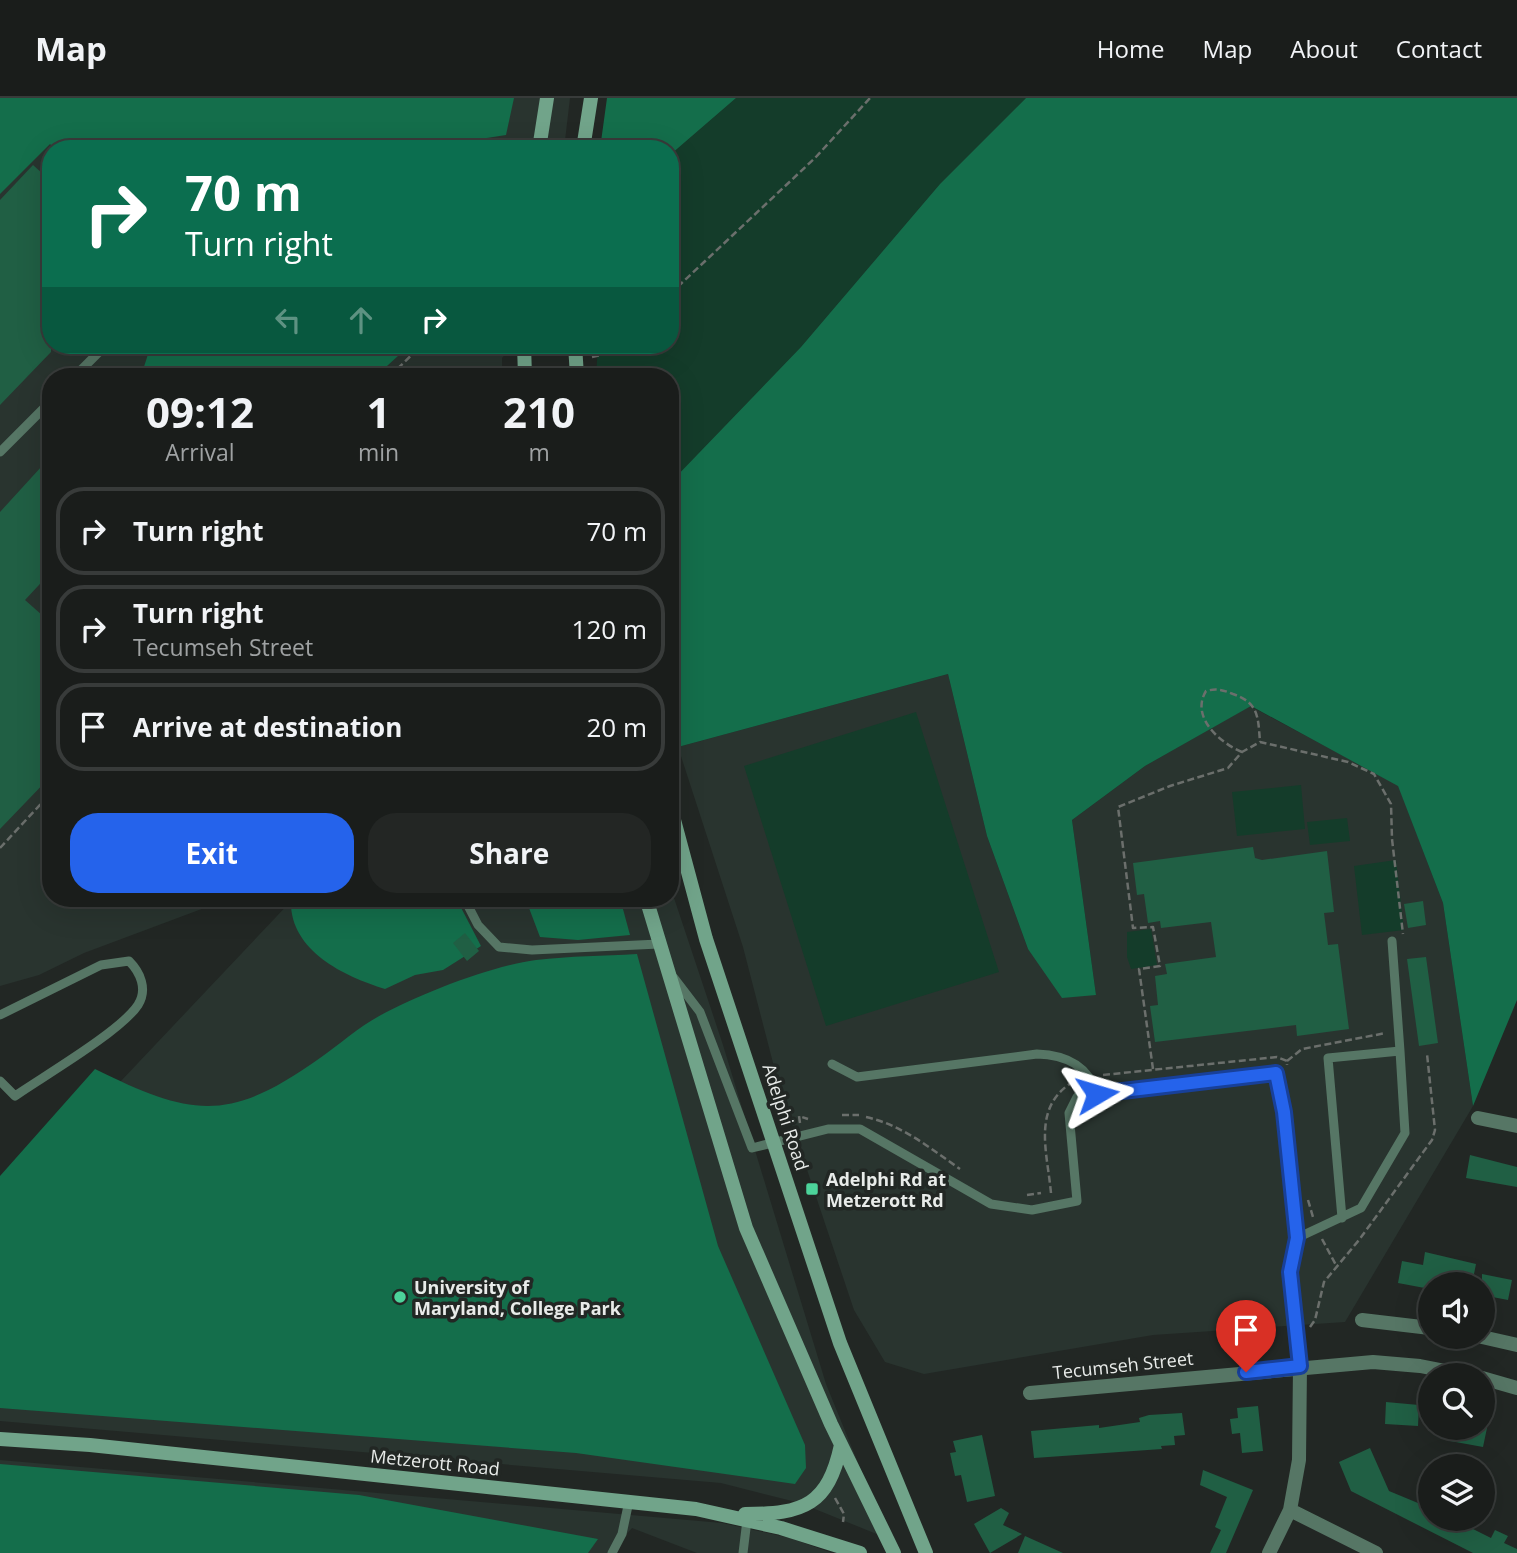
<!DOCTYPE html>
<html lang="en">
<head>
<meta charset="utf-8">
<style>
  :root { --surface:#1a1d1b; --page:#232624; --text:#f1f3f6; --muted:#9fa2a3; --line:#383b3a; --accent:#2563eb }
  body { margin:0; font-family:"Open Sans",sans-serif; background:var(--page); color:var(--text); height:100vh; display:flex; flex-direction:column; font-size:26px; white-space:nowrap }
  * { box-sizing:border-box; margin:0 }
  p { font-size:23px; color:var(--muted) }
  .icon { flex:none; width:38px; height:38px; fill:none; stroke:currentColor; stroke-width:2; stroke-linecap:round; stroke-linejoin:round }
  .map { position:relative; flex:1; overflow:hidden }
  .panel { position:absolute; left:42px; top:270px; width:637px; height:539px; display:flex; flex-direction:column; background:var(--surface); border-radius:28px; box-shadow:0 7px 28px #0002,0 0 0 2px var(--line) }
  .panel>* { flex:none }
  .hud { position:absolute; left:42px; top:42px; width:637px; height:214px; border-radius:28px; box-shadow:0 7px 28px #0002,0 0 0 2px var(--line); background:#0b6e4f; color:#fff; overflow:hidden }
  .buttons { position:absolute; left:1418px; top:1174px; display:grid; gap:14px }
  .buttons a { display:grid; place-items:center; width:77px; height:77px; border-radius:50%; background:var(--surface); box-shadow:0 7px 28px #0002,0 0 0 2px var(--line); font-size:35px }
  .pin { position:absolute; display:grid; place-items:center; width:60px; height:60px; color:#fff; margin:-72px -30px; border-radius:50% 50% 50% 0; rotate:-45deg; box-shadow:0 0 7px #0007 }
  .pin .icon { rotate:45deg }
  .me { position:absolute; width:77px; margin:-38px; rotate:83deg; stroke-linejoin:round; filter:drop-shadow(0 0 5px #0008) }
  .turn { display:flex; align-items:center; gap:24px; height:147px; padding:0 28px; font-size:32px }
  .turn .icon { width:91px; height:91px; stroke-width:2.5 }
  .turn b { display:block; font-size:49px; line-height:60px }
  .lanes { display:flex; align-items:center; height:66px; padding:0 28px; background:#0003; justify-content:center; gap:35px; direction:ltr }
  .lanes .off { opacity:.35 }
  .eta { display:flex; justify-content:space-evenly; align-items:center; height:119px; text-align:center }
  .eta b { font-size:42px; font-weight:700; line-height:49px }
  .primary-button { display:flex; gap:14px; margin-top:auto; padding:14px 28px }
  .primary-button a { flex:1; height:80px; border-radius:28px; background:var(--accent); color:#fff; font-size:28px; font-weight:700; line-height:80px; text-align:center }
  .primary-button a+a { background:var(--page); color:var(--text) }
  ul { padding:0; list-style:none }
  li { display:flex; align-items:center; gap:21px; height:88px; margin:0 14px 10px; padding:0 14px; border:4px solid var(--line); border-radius:28px }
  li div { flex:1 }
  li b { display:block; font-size:26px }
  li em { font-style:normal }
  header { display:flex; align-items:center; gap:42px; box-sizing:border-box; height:98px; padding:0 35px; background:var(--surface); border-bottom:2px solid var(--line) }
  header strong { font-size:33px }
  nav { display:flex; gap:38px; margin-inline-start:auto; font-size:24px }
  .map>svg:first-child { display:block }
  .built { fill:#29342f }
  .green { fill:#143c2a }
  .forest { fill:#146e4b }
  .building { fill:#205f44 }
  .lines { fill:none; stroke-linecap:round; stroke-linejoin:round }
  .path { stroke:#6b6f6c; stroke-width:2.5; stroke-dasharray:7 3.5; stroke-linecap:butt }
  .lane { stroke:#567665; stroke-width:9 }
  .street { stroke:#567665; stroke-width:14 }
  .secondary { stroke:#71a48a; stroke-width:14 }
  .route-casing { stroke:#184099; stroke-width:18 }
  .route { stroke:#2563eb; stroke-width:12 }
  .poi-dot { fill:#4cd39a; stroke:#222724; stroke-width:2.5 }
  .labels { text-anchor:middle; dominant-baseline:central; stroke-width:7; stroke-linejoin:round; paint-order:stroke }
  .street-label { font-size:18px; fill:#e8ebe9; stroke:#222724 }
  .poi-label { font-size:18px; font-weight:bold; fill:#e8ebe9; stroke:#222724; text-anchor:start }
</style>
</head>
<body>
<header>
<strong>Map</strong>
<nav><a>Home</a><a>Map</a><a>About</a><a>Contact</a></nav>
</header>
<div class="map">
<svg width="1517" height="1455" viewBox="0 0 1517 1455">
  <rect width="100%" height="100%" fill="#222724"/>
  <path class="built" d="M 0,0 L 570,0 L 564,51 L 51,51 L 51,247 L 514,247 L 502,260 L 502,278 L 51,278 L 51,800 L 231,800 L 84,855 L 39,877 L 0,888 Z
    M 948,576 L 987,738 L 1028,851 L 1096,897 L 1072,722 L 1145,668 L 1250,608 L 1398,687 L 1443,805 L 1473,1008 L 1345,1224 L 1153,1237 L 924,1276 L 885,1264 L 854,1212 L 779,988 L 743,849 L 678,649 Z
    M 670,788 L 723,947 L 826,1286 L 889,1441 L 800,1405 L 721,1385 L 0,1323 L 0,1111 L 294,800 L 670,800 Z
    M 0,1362 L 722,1425 L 790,1440 L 832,1455 L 697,1455 L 632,1430 L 610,1455 L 0,1455 Z"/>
  <path class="green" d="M 736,0 L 1026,0 L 940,86 L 801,249 L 670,385 L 670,278 L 596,278 L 598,247 L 670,247 L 670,57 Z
    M 916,614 L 999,874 L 826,928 L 744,668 Z
    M 1301,687 L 1305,731 L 1237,738 L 1232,694 Z
    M 1347,720 L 1350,743 L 1310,747 L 1307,724 Z
    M 1396,762 L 1404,832 L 1362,837 L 1354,768 Z
    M 1151,831 L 1157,867 L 1131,871 L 1127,859 L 1127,834 Z"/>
  <path class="forest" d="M 0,0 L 514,0 L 506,37 L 416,51 L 55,51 L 50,46 L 0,96 Z
    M 607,0 L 736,0 L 670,57 L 670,51 L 600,51 Z
    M 1026,0 L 1517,0 L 1517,902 L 1473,1008 L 1443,805 L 1398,688 L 1251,608 L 1145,668 L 1072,722 L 1096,897 L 1062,900 L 1028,851 L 987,738 L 948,576 L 678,649 L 670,621 L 670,385 L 801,249 L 940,86 Z
    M 151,247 L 410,247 L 376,278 L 141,278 Z
    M 291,800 L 456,800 L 481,848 L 443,872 L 415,877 L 385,891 C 343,878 288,852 291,800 Z
    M 530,800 L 620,800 L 630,837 L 578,842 L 540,839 L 529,810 Z
    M 637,856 L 718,1148 L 805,1347 L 806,1370 L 795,1386 L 576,1355 L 0,1310 L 0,1078 L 95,971 C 192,1019 229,1025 320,960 C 340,946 360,928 381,917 C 419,896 494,867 536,862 C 570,858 604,858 637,856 Z
    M 0,1366 L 359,1397 L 598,1441 L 588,1455 L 0,1455 Z"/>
  <path class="building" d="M 33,67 L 43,76 L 51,68 L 51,254 L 0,307 L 0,102 Z
    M 42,368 L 51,376 L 51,474 L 25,502 L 51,525 L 51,678 L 0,731 L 0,414 Z
    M 1253,749 L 1255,760 L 1262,762 L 1327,753 L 1334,814 L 1324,815 L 1328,847 L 1338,846 L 1349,931 L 1297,938 L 1296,927 L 1155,944 L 1150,908 L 1158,907 L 1155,878 L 1167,876 L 1165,866 L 1216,859 L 1211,824 L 1161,830 L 1160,823 L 1148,825 L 1144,796 L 1137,797 L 1133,765 Z
    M 1423,803 L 1426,827 L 1408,830 L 1404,806 Z
    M 465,835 L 479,853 L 467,863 L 453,845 Z
    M 1426,859 L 1438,945 L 1419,948 L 1407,861 Z
    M 1470,1057 L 1517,1069 L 1517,1089 L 1466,1080 Z
    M 1425,1154 L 1476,1166 L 1472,1186 L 1434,1180 L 1430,1191 L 1398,1185 L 1402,1163 L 1423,1167 Z
    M 1482,1176 L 1512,1182 L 1508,1202 L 1482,1197 Z
    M 1386,1304 L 1419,1307 L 1418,1328 L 1385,1326 Z
    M 1258,1308 L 1263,1353 L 1242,1355 L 1240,1335 L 1232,1336 L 1230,1321 L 1238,1320 L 1237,1310 Z
    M 1182,1315 L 1185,1337 L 1174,1338 L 1175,1347 L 1161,1348 L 1162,1351 L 1034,1360 L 1031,1333 L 1099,1327 L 1099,1330 L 1140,1324 L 1139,1320 L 1149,1317 Z
    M 1452,1330 L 1487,1330 L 1483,1349 L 1450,1343 Z
    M 982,1337 L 995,1398 L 967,1404 L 961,1377 L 955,1378 L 950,1355 L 956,1354 L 953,1343 Z
    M 1370,1350 L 1389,1393 L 1430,1410 L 1430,1421 L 1453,1421 L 1491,1440 L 1495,1432 L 1508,1438 L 1504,1445 L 1517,1451 L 1517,1455 L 1473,1455 L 1351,1393 L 1339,1364 Z
    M 1203,1372 L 1253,1392 L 1226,1455 L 1210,1455 L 1221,1432 L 1215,1429 L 1227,1399 L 1200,1387 Z
    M 1001,1410 L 1009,1415 L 1003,1427 L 1022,1436 L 990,1455 L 974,1426 Z
    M 1025,1438 L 1063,1455 L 1018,1455 Z"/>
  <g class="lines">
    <path class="path" d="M 670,196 L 815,60 L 870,0
      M 592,259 L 602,257 L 616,247
      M 390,278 L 422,247
      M 1242,654 C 1220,645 1190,619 1206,593 C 1217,590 1223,592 1233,596 C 1259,605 1258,619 1260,644
      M 0,750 L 51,695
      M 1287,963 L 1302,951 L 1386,935
      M 1153,971 L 1139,871 L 1160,868 L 1153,829 L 1133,830 L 1118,709 L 1170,688 L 1228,670 L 1242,654 L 1260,644 L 1348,664 L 1374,676 L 1391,706 L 1392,741 L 1403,836
      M 1103,977 L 1277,959 L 1287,963 L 1287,967
      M 842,1017 L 859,1017
      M 866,1019 C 902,1027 930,1050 960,1071
      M 800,1025 L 799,1018 L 808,1021
      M 1051,1095 C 1047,1052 1031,1007 1076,982
      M 1027,1097 L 1041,1095
      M 1308,1102 L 1313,1119
      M 1322,1141 L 1337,1169
      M 1310,1229 L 1315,1222 L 1324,1184 L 1359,1142 L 1432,1042 L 1435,1032 L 1427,956
      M 835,1400 L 844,1416 L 843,1424"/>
    <path class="lane" d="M 75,278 L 106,247
      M 0,354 L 51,303
      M 464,800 L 478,827 L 499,849 L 532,852 L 659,846
      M 1392,843 L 1400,953
      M 674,880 L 700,914 L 752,1050 L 828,1031 L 860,1031 L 991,1106 L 1032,1112 L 1077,1103 L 1069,1015 L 1077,999 L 1276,975 L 1284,1014 L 1297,1140 L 1290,1174 L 1300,1268
      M 0,917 L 101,867 L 129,863 C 140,874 148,891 138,907 C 121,933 44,978 15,998 L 0,983
      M 832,966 L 857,979 L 1037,956 C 1066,957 1088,967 1097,996
      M 1297,1140 L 1361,1110 L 1405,1035 L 1400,953 L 1328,960 L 1342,1120
      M 612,1455 L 622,1436 L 629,1403
      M 743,1455 L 747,1422"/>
    <path class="street" d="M 1478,1020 L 1517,1028
      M 1362,1222 L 1430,1230
      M 1482,1239 L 1517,1247
      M 1482,1280 L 1517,1290
      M 1030,1295 L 1373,1264 L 1420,1268 L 1471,1278
      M 1290,1412 L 1376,1455
      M 1269,1455 L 1290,1412 L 1299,1362 L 1300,1268"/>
    <path class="secondary" d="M 539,51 L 547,0
      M 583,51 L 591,0
      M 524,247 L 525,278
      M 575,247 L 577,278
      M 670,707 L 706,841 L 840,1245 L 926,1455
      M 646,800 L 746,1130 L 831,1326 L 894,1455
      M 0,1341 L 90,1347 L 696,1411 L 781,1430 L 860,1455
      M 745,1416 C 804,1416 828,1407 841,1347"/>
  </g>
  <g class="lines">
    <g class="route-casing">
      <path id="route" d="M 1097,996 L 1276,975 L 1284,1014 L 1297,1140 L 1290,1174 L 1300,1268 L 1246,1274"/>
    </g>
    <use href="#route" class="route"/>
  </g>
  <g class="poi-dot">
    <rect x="805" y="1084" width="14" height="14" rx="3.5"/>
    <circle cx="400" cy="1199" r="7"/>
  </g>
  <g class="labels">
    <g class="street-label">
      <text transform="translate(786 1019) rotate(72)">Adelphi Road</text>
      <text transform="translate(1123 1267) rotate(-6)">Tecumseh Street</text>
      <text transform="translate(435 1364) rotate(6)">Metzerott Road</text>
    </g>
    <g class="poi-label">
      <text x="826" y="1081">Adelphi Rd at<tspan x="826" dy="21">Metzerott Rd</tspan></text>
      <text x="414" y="1189">University of<tspan x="414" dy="21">Maryland, College Park</tspan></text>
    </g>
  </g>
</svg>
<div class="buttons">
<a><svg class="icon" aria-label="sound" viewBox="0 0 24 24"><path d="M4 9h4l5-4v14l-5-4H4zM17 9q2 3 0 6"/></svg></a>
<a><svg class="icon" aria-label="search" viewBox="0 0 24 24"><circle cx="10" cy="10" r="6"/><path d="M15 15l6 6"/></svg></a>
<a><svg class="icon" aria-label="layers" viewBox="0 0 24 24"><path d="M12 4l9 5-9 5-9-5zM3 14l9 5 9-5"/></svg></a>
</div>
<div class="pin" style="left:1246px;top:1274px;background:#d93025"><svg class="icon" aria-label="arrive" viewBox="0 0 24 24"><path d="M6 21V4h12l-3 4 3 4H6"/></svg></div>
<svg class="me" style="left:1097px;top:996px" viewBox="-20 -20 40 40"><path d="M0-17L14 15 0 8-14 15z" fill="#2563eb" stroke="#fff" stroke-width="4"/></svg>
<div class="hud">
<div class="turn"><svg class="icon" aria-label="right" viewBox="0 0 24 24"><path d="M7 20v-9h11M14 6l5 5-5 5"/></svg><div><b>70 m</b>Turn right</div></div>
<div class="lanes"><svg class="icon off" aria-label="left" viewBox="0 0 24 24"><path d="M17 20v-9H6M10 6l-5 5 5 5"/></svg><svg class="icon off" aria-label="ahead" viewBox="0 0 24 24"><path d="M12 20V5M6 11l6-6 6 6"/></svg><svg class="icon" aria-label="right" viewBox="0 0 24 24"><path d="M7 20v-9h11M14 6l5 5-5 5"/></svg></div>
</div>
<section class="panel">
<div class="eta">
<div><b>09:12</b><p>Arrival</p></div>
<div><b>1</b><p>min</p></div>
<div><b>210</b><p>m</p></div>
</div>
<ul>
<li><svg class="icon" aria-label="right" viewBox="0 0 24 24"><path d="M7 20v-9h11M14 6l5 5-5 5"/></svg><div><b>Turn right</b></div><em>70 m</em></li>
<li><svg class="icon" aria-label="right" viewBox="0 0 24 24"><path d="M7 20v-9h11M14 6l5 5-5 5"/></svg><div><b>Turn right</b><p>Tecumseh Street</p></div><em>120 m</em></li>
<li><svg class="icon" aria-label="arrive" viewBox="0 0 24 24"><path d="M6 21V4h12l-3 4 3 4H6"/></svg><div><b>Arrive at destination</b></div><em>20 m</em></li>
</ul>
<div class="primary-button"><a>Exit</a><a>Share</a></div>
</section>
</div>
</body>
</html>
